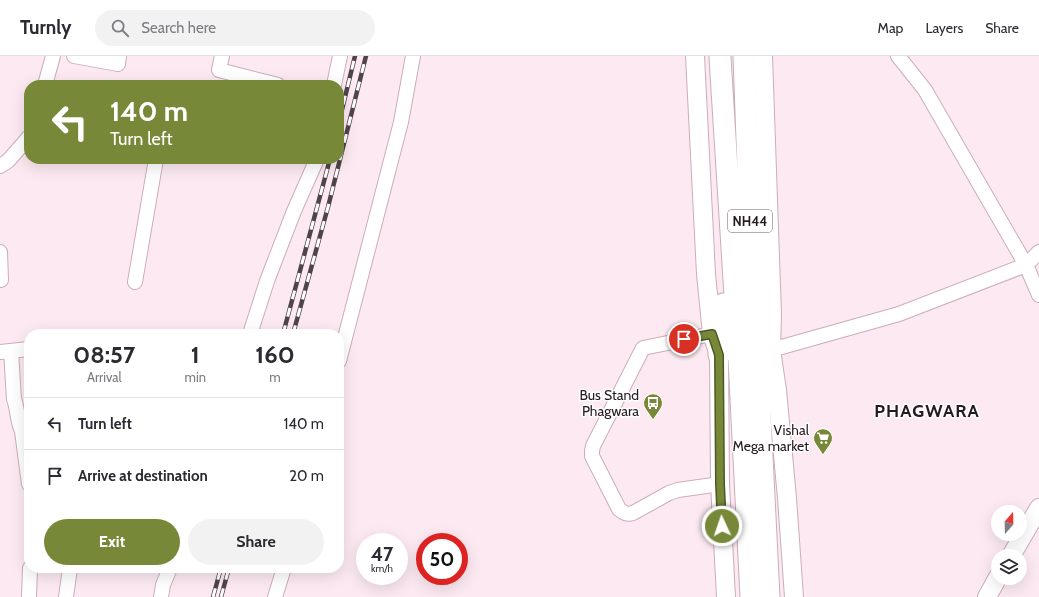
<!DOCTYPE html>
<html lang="en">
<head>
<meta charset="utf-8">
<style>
  :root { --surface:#fff; --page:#f2f2f3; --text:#2b2b33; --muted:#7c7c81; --line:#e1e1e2; --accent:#778938 }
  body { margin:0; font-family:Cabin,sans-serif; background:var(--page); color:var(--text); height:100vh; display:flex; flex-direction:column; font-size:15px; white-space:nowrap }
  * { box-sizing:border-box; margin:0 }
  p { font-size:13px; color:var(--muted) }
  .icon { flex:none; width:22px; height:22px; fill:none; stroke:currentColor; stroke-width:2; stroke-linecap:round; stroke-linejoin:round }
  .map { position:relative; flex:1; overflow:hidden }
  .sheet { position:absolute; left:24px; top:273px; width:320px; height:244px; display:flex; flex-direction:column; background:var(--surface); border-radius:16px; box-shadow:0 4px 16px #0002 }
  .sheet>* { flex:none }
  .top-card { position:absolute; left:24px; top:24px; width:320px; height:84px; border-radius:16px; box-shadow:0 4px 16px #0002; background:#778938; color:#fff; overflow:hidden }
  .needle { width:26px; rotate:20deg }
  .tools { position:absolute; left:991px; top:449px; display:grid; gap:8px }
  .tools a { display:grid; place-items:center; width:36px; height:36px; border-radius:50%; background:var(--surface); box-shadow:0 4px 16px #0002; font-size:20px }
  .speed { position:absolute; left:356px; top:477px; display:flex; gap:8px; font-size:20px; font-weight:700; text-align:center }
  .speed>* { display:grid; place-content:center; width:52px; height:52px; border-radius:50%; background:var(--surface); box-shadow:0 4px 16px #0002; line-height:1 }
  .speed small { font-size:10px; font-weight:400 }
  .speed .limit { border:6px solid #d22; background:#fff; color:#111 }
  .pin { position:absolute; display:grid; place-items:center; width:34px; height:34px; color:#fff; margin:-17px; border:2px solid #fff; border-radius:50%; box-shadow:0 1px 4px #0007 }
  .me { position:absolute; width:44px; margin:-22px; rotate:357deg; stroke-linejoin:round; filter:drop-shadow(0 0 3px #0008) }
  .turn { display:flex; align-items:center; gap:14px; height:84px; padding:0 20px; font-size:18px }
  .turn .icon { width:52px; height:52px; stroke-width:2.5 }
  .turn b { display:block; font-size:28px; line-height:34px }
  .eta { display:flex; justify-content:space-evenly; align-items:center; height:68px; text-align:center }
  .eta b { font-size:24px; font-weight:800; line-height:28px }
  .primary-button { display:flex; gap:8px; margin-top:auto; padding:8px 20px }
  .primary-button a { flex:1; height:46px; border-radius:24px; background:var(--accent); color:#fff; font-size:16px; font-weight:800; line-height:46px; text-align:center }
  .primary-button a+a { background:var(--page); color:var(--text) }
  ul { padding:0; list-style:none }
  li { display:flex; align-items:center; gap:12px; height:52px; padding:0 20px; border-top:1px solid var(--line) }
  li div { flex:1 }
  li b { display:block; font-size:15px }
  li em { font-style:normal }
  header { display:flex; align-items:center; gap:24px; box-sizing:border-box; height:56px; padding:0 20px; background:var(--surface); border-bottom:1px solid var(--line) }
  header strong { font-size:19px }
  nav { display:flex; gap:22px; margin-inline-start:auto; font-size:14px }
  .search { width:280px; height:36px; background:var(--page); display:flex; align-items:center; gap:10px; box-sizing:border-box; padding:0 14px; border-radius:22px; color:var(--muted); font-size:15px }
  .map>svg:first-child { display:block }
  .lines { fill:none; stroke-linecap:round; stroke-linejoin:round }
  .minor-casing { stroke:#cbadbb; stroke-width:16 }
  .major-casing { stroke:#cbadbb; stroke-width:20 }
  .highway-casing { stroke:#cbadbb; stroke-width:23 }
  .minor { stroke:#fff; stroke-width:14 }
  .major { stroke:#fff; stroke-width:18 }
  .highway { stroke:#fff; stroke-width:21 }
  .rail-casing { stroke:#504349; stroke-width:4.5 }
  .rail { stroke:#fff; stroke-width:3; stroke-dasharray:9; stroke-linecap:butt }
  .route-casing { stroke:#4d5924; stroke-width:10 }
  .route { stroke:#778938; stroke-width:7 }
  .labels { text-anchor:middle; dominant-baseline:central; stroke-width:3; stroke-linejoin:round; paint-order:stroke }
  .shield { fill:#fff; stroke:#665f62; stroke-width:1 }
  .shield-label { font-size:13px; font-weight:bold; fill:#251a1f }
  .poi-label { font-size:14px; fill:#251a1f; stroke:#fff; text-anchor:end }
  .district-label { font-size:18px; font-weight:bold; letter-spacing:1px; fill:#251a1f; stroke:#fff }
</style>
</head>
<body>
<header>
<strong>Turnly</strong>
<div class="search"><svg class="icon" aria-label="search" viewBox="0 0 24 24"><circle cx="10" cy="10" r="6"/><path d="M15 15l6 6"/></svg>Search here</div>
<nav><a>Map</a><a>Layers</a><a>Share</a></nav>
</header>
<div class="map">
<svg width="1039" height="541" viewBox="0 0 1039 541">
  <rect width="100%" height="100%" fill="#fce9f2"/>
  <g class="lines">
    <g class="minor-casing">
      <path id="minor" d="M 74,0 L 118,8 L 119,0
        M 222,0 L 219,14 L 278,29
        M 898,0 L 925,34 L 1026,209 L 1039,239
        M 45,29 L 53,0
        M 334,29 L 340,0
        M 0,110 L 8,105 L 29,81
        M 0,196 L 1,224
        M 135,226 L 156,103
        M 250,278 L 267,225 L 294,155 L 317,103
        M 712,278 L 643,292 L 593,390 L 592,395 L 592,400 L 619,453 C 624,457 627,459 633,457 L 669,437 L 678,434 L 720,428
        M 771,294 L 899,258 L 1026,209 L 1039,196
        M 11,295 L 14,343 C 18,354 17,365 22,375 L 29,428
        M 0,296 L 29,293
        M 339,305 L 401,66 L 413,0
        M 29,541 L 30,512
        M 66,541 L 70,512
        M 161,541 L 163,529 L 170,512
        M 275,541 L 284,512"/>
    </g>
    <g class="major-casing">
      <path id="major" d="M 695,0 L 706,218 L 712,278 L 719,299 L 720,428 L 726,541
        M 763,0 L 772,259 L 771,294 L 777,334 L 787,442 L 794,541
        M 1011,500 L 1039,452
        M 987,541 L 998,521"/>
    </g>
    <g class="highway-casing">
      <path id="highway" d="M 744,0 L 749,140 L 769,541
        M 720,2 L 739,303 L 751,541
        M 719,299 L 723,271 L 723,248"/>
    </g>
    <use href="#minor" class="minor"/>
    <use href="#major" class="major"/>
    <use href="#highway" class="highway"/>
    <g class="rail-casing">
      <path id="rail" d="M 339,66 L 355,0
        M 283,278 L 330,103
        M 293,278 L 328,151 L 366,0
        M 213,541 L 221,512
        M 221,541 L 229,512"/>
    </g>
    <use href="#rail" class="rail"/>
  </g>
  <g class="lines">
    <g class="route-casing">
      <path id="route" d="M 684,283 L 712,278 L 719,299 L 720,428 L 722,470"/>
    </g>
    <use href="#route" class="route"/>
  </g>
  <defs>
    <g id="bus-pin" transform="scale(1)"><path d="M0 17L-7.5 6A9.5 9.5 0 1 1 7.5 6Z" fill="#778938" stroke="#fff"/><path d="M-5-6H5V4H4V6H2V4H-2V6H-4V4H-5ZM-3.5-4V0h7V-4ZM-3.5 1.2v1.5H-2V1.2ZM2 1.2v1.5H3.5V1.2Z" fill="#fff"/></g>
    <g id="supermarket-pin" transform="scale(1)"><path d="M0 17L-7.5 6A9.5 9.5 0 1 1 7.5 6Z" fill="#778938" stroke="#fff"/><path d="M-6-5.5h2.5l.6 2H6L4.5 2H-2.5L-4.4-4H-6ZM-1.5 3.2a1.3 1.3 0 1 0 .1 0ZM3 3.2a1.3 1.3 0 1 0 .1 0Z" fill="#fff"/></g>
  </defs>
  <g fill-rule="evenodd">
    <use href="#bus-pin" x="653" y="347"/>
    <use href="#supermarket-pin" x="823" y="382"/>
  </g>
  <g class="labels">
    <rect class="shield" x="728" y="154" width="44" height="22" rx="3"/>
    <g class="shield-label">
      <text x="750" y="165">NH44</text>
    </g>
    <g class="poi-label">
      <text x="639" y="339">Bus Stand<tspan x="639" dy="16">Phagwara</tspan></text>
      <text x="809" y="374">Vishal<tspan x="809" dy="16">Mega market</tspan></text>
    </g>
    <g class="district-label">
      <text x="927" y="355">PHAGWARA</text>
    </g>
  </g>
</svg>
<div class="tools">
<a><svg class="needle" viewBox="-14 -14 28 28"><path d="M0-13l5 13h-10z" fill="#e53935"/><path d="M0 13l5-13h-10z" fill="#7c7c81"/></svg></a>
<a><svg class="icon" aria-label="layers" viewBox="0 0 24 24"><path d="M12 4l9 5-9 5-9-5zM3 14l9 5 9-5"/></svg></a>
</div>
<div class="speed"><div>47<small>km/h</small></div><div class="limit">50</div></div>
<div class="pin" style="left:684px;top:283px;background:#d93025"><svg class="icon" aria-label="arrive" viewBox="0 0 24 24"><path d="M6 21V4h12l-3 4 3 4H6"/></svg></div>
<svg class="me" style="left:722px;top:470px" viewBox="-20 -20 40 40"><circle r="17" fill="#778938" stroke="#fff" stroke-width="3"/><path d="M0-11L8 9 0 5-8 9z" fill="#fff"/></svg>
<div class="top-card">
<div class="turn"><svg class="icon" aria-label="left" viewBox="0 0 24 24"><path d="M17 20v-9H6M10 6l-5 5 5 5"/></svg><div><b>140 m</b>Turn left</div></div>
</div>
<section class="sheet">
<div class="eta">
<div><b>08:57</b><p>Arrival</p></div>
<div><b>1</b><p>min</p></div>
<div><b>160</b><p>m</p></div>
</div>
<ul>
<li><svg class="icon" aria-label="left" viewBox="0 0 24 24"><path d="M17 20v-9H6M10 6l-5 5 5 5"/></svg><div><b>Turn left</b></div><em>140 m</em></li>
<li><svg class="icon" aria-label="arrive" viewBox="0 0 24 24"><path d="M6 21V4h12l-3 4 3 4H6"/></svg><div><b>Arrive at destination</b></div><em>20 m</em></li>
</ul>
<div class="primary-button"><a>Exit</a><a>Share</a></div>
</section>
</div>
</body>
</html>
